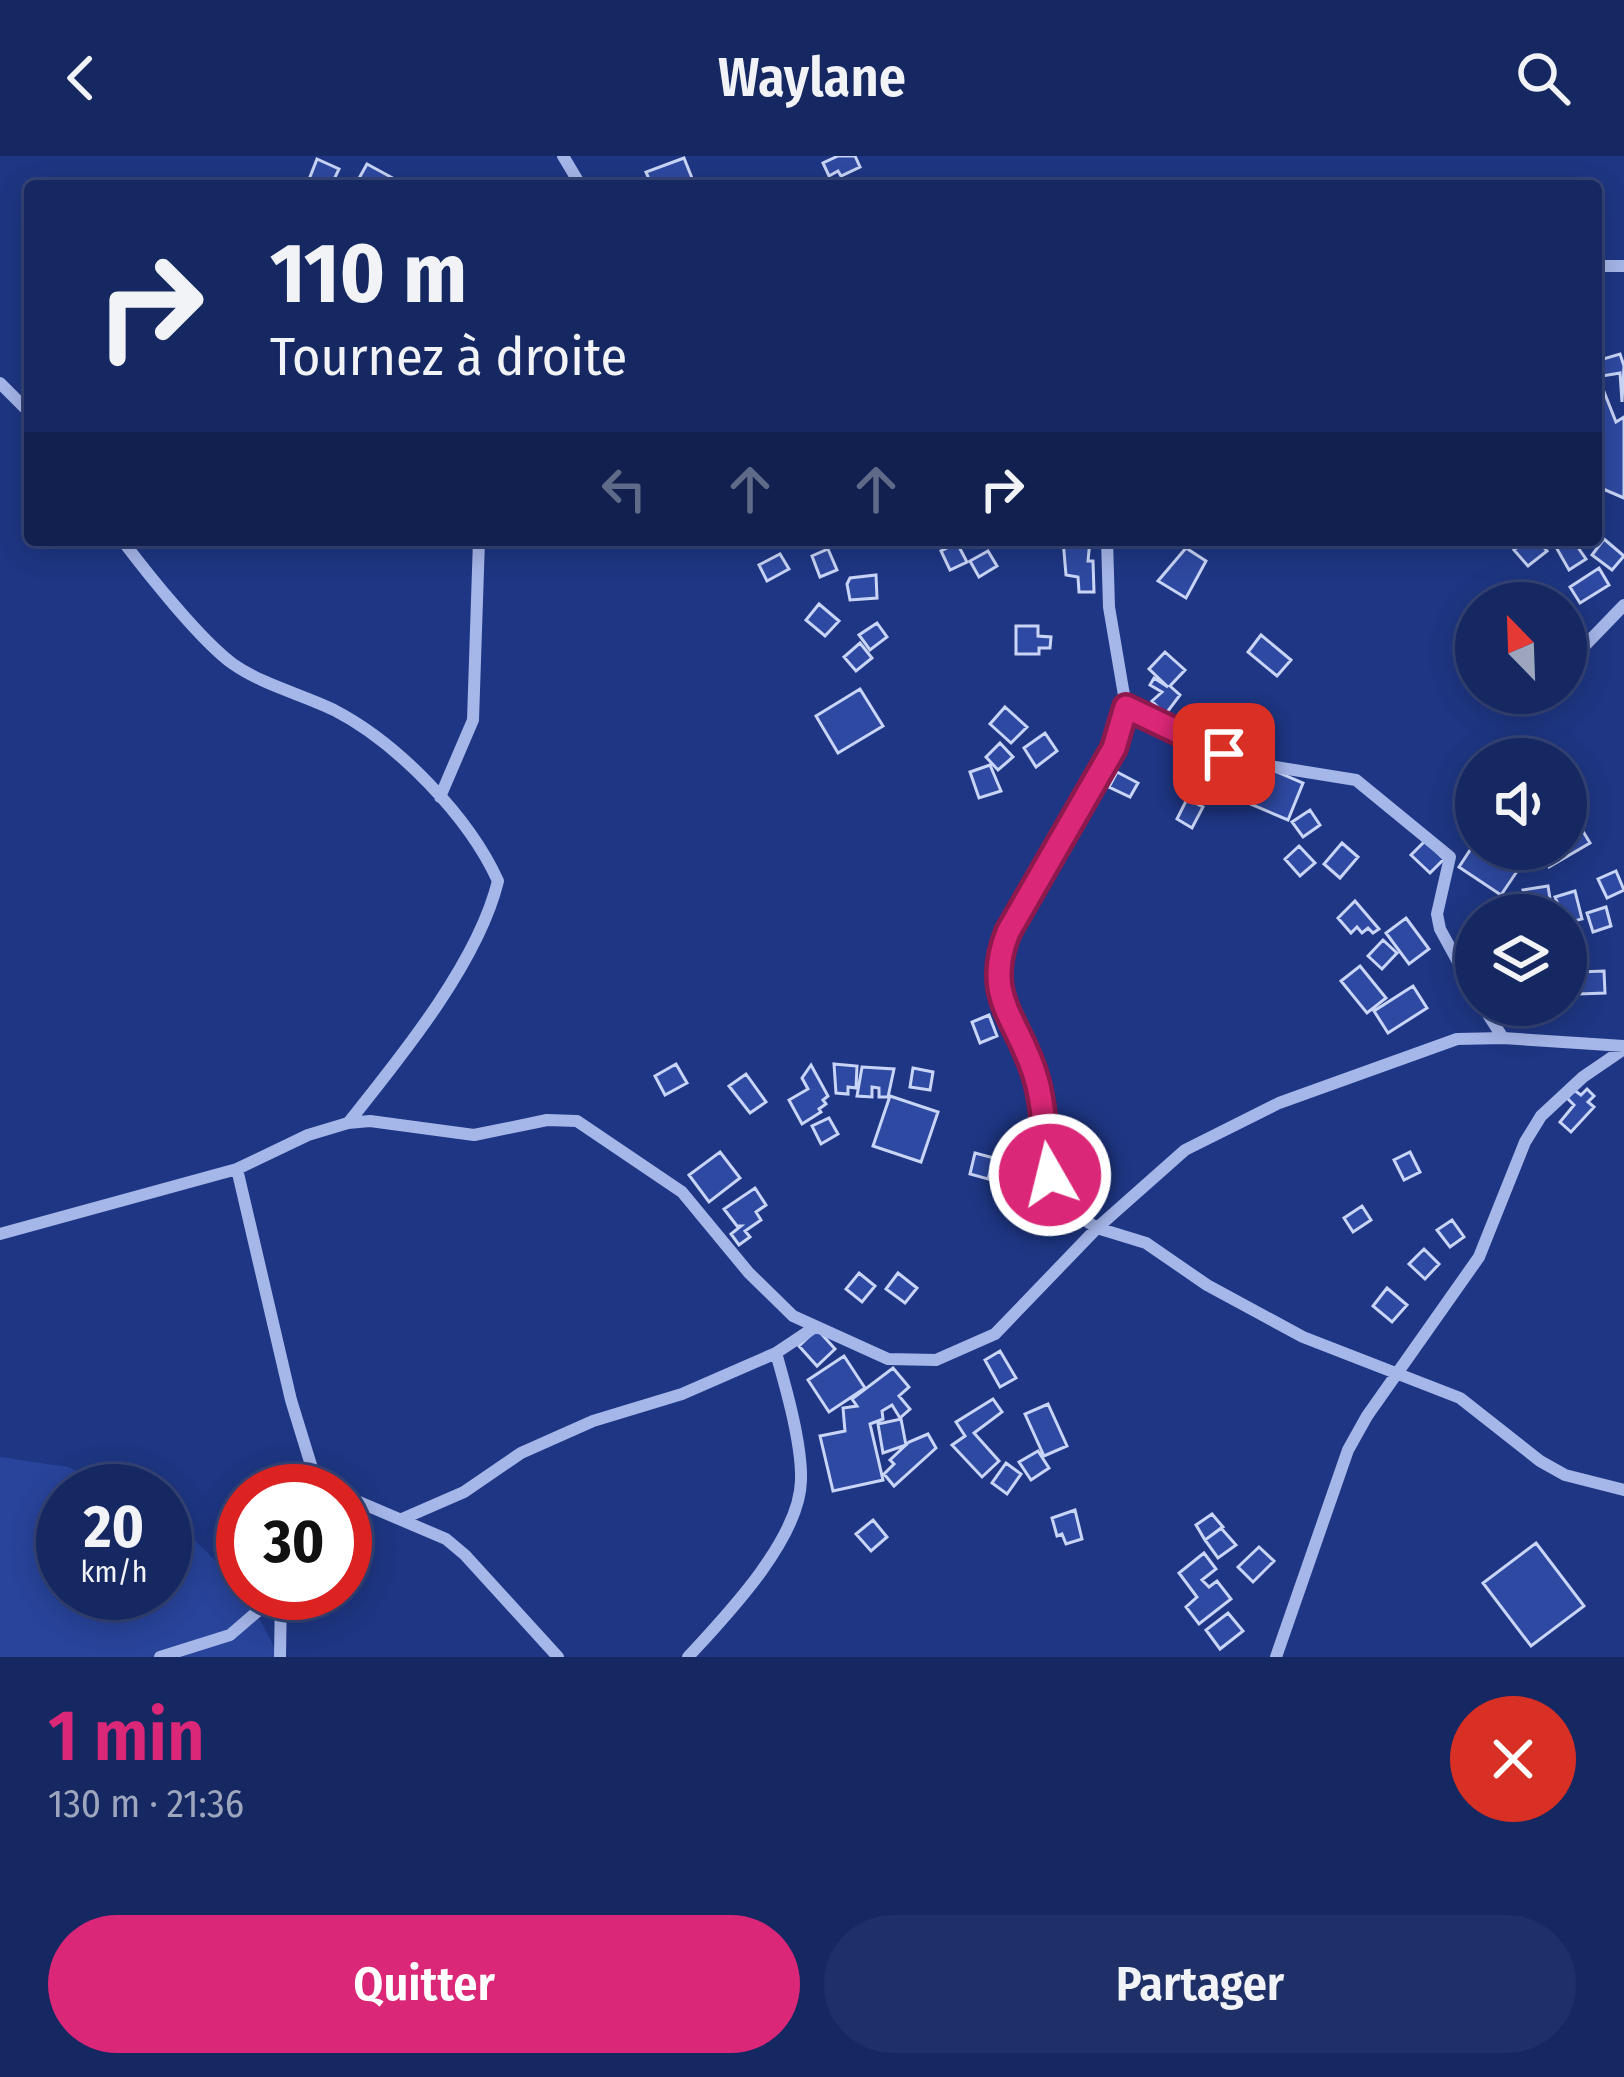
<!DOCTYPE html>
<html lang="fr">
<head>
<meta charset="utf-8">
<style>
  :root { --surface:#162862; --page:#1f3068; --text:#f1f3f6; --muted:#9ea6be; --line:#354477; --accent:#db2777 }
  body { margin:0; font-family:"Fira Sans Condensed",sans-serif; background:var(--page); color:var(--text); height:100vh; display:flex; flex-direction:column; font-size:45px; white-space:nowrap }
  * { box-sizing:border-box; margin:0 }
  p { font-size:39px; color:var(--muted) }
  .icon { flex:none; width:66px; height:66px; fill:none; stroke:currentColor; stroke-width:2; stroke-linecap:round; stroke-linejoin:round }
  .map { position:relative; height:1501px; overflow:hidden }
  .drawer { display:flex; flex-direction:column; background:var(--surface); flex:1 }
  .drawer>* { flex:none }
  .guide { position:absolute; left:24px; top:24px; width:1578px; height:366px; border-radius:12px; box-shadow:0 6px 30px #0003,0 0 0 3px var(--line); background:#162862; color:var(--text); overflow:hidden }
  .needle { width:78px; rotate:337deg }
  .fabs { position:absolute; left:1455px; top:426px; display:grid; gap:24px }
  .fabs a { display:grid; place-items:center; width:132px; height:132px; border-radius:50%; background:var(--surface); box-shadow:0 6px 30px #0003,0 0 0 3px var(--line); font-size:60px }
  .speed { position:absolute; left:36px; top:1308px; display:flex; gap:24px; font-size:60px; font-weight:700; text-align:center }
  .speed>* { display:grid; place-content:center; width:156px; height:156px; border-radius:50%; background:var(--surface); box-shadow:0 6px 30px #0003,0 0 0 3px var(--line); line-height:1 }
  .speed small { font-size:30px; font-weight:400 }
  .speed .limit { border:18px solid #d22; background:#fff; color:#111 }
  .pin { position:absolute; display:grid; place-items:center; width:102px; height:102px; color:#fff; margin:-51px; border-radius:24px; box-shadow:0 6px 18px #0006 }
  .me { position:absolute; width:132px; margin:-66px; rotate:352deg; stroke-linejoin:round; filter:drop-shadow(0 0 9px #0008) }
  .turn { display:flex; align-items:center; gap:42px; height:252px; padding:0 48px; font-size:54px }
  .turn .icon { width:156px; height:156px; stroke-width:2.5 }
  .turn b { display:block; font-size:84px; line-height:102px }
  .lanes { display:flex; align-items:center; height:114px; padding:0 48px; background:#0003; justify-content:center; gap:60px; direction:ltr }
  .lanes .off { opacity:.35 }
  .round { display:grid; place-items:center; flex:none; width:126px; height:126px; border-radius:63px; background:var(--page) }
  .summary { display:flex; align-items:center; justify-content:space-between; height:204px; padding:0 48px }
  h1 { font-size:72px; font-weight:600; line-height:90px; color:var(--accent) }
  .cta { display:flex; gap:24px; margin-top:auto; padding:24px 48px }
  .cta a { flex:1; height:138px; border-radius:72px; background:var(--accent); color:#fff; font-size:48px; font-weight:600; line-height:138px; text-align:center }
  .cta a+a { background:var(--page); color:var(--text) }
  header { display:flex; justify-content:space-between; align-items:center; height:156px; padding:0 48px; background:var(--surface); font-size:54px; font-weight:600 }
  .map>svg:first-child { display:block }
  .green { fill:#28449b }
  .building { fill:#2e49a1; stroke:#c9d5f7; stroke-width:3 }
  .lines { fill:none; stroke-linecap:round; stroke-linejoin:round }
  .street { stroke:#a5b6e9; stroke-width:12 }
  .route-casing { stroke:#8e194d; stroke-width:30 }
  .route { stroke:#db2777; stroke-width:21 }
</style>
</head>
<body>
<header><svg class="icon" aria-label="back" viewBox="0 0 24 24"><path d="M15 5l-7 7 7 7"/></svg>Waylane<svg class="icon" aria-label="search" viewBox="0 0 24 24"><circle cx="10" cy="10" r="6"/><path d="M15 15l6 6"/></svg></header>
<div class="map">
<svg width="1624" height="1501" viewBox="0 0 1624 1501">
  <rect width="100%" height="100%" fill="#1e3683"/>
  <path class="green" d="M 0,1301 L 68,1311 L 123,1335 L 63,1335 L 63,1437 L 165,1437 L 165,1360 C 217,1400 253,1440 278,1501 L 0,1501 Z"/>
  <path class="building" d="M 838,0 L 855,0 L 860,11 L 841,20 L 838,15 L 829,20 L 823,7 Z
    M 684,2 L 692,22 L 681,26 L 682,30 L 652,30 L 646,16 Z
    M 317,3 L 339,13 L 331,30 L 310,21 Z
    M 367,8 L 400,26 L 398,30 L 364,30 L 357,26 Z
    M 1620,198 L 1624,210 L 1622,246 L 1620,217 L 1596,221 L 1596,205 Z
    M 1599,223 L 1616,266 L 1624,261 L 1624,342 L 1596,330 L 1596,290 L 1602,273 L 1596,274 Z
    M 1604,383 L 1624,400 L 1612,414 L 1592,399 Z
    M 1063,384 L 1090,384 L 1088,405 L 1093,405 L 1094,436 L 1079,436 L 1078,421 L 1066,419 Z
    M 1526,384 L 1537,384 L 1547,395 L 1528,410 L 1514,394 Z
    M 1552,384 L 1585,384 L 1588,387 L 1579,393 L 1586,403 L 1569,414 Z
    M 957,387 L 967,406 L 950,414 L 941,395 Z
    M 1186,392 L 1206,405 L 1186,442 L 1158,425 Z
    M 828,393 L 837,414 L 820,421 L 812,400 Z
    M 988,395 L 997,410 L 979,421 L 970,405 Z
    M 780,398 L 789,413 L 767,425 L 759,409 Z
    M 1599,412 L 1609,429 L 1580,447 L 1570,431 Z
    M 876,419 L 877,442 L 850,444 L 847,428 L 850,422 Z
    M 819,448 L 839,465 L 825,480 L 806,464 Z
    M 877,467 L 887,481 L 870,494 L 859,479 Z
    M 1016,470 L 1038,470 L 1038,480 L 1051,481 L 1050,492 L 1039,492 L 1039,498 L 1016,498 Z
    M 1261,479 L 1291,504 L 1277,520 L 1248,496 Z
    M 860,487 L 872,502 L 856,515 L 844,501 Z
    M 1165,496 L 1185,514 L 1170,530 L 1180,539 L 1165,559 L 1152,545 L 1162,536 L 1150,529 L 1154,522 L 1168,531 L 1149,513 Z
    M 860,533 L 883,570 L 838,597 L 816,560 Z
    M 1005,551 L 1027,571 L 1011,587 L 990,568 Z
    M 1045,577 L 1057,595 L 1036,611 L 1024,592 Z
    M 1000,587 L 1013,601 L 998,614 L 986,601 Z
    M 1210,595 L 1229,604 L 1216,633 L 1196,624 Z
    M 990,609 L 1001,635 L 979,642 L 970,616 Z
    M 1263,610 L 1303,627 L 1288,664 L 1248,647 Z
    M 1117,616 L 1138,627 L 1130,641 L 1109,631 Z
    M 1187,643 L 1203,651 L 1192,672 L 1177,663 Z
    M 1310,654 L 1320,669 L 1303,681 L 1292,666 Z
    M 1578,667 L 1590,687 L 1549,711 L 1539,693 L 1566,693 L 1566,674 Z
    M 1425,685 L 1444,703 L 1430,717 L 1411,699 Z
    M 1476,685 L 1476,693 L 1500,693 L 1522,708 L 1501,739 L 1459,711 Z
    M 1342,687 L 1358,701 L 1340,722 L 1324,708 Z
    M 1299,690 L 1315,707 L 1300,720 L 1285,703 Z
    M 1616,715 L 1624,734 L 1607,742 L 1598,723 Z
    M 1548,730 L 1551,749 L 1526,752 L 1523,734 Z
    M 1575,735 L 1582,763 L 1566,767 L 1555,741 Z
    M 1355,745 L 1379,773 L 1373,777 L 1368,772 L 1362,777 L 1357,771 L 1351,777 L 1338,762 Z
    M 1606,751 L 1611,770 L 1593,776 L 1587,757 Z
    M 1406,762 L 1429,793 L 1409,808 L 1386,777 Z
    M 1383,784 L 1397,797 L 1382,813 L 1368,800 Z
    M 1360,810 L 1386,842 L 1367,857 L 1341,825 Z
    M 1604,815 L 1605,837 L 1579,838 L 1579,816 Z
    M 1413,830 L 1427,852 L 1388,877 L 1374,855 Z
    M 989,859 L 997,880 L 980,887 L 972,866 Z
    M 676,908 L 687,927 L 665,939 L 655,920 Z
    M 834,908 L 857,910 L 856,932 L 848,931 L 848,938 L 836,937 Z
    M 811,909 L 828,940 L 823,944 L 826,948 L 819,953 L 821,956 L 802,968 L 789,944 L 808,933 L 802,922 Z
    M 862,911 L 894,913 L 888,941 L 879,941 L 879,932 L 872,931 L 872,941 L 857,940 Z
    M 913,912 L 933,916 L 930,934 L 910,931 Z
    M 746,918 L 766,946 L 750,957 L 729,930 Z
    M 1587,933 L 1594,940 L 1588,946 L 1594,951 L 1571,976 L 1560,966 L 1574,949 L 1567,942 L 1574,934 L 1581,939 Z
    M 890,940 L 938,956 L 921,1006 L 873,990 Z
    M 829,962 L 838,978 L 821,988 L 812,970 Z
    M 720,996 L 740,1022 L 709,1046 L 689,1019 Z
    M 1410,996 L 1420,1016 L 1404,1024 L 1394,1004 Z
    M 975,997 L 994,1002 L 988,1023 L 970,1018 Z
    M 755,1032 L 766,1049 L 756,1056 L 761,1064 L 745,1075 L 750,1081 L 739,1089 L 731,1078 L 741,1070 L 737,1070 L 724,1053 Z
    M 1362,1050 L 1371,1064 L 1353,1076 L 1344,1062 Z
    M 1452,1064 L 1464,1081 L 1450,1091 L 1437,1074 Z
    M 1424,1093 L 1439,1108 L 1425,1123 L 1409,1108 Z
    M 859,1117 L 875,1130 L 862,1146 L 846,1133 Z
    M 898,1117 L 917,1132 L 905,1147 L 886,1133 Z
    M 1387,1132 L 1407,1149 L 1392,1166 L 1373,1150 Z
    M 817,1173 L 835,1193 L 817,1210 L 799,1190 Z
    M 1000,1195 L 1016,1222 L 1000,1231 L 985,1204 Z
    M 844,1200 L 865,1232 L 829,1256 L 808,1224 Z
    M 893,1212 L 909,1231 L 899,1240 L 910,1253 L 900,1262 L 892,1249 L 882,1255 L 883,1263 L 870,1268 L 883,1324 L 833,1335 L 820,1280 L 845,1275 L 843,1252 L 857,1250 L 852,1243 Z
    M 993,1243 L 1002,1256 L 974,1277 L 999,1305 L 982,1321 L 952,1289 L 965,1280 L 956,1266 Z
    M 1048,1248 L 1067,1290 L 1044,1300 L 1025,1258 Z
    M 901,1263 L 906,1289 L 883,1297 L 878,1268 Z
    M 928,1278 L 936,1292 L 894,1330 L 884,1318 L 894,1308 L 890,1304 L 909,1286 Z
    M 1038,1295 L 1049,1312 L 1031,1324 L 1019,1306 Z
    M 1006,1307 L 1021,1318 L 1007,1338 L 992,1327 Z
    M 1075,1354 L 1082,1383 L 1066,1388 L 1062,1378 L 1057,1380 L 1052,1362 Z
    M 1212,1358 L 1223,1371 L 1205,1384 L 1196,1369 Z
    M 873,1364 L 887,1381 L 871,1395 L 856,1378 Z
    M 1221,1372 L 1236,1389 L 1218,1402 L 1205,1384 Z
    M 1536,1387 L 1584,1450 L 1531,1490 L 1483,1427 Z
    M 1259,1391 L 1274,1405 L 1253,1426 L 1238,1411 Z
    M 1204,1397 L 1216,1413 L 1202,1424 L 1209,1431 L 1217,1425 L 1231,1443 L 1199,1468 L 1186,1451 L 1197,1441 L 1179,1417 Z
    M 1228,1457 L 1243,1475 L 1220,1493 L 1206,1474 Z"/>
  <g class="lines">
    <path class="street" d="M 563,0 L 581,30
      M 1596,110 L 1624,110
      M 0,227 L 30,257
      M 122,384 C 147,417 201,485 233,508 C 263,529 301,538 334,554 C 398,587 469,661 498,725 C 478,807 400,902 348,967
      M 1107,384 L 1109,451 L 1126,551 L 1123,571 L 1008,776 L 997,803 L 996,825 L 1039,931 L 1050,1019 L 1064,1045 L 1077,1059 L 1097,1072 L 1146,1087 L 1207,1129 L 1303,1181 L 1460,1242 L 1540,1305 L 1565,1319 L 1624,1334
      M 1566,509 L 1624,449
      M 1126,551 L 1199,589 L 1245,606 L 1356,624 L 1450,701 L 1437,758 L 1440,773 L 1476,839
      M 1524,553 L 1540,537
      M 440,641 L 473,564 L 479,384
      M 1482,849 L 1503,882
      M 237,1013 L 291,1244 L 315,1322 L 312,1335
      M 0,1078 L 237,1013 L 308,979 L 348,967 L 370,965 L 474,979 L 547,964 L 577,965 L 682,1036 L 749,1117 L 793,1160 L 888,1203 L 936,1204 L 995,1178 L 1097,1072 L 1185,994 L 1279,947 L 1457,883 L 1503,882 L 1624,890
      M 315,1322 L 336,1335
      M 345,1340 L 446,1383 L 465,1399 L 558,1501
      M 402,1363 L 464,1336 L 521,1297 L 593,1265 L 682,1238 L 776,1197 L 815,1171
      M 160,1501 L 230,1479 L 279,1437
      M 280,1501 L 281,1437
      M 688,1501 C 726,1460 800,1383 801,1324 C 802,1288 786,1232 776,1197
      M 1276,1501 L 1348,1294 L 1367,1260 L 1479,1101 L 1525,986 L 1541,960 L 1583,921 L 1624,893"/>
  </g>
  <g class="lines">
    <g class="route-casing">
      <path id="route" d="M 1050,1019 C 1045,989 1045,955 1037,926 C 1021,864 981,844 1008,776 L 1114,592 L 1126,551 L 1224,598"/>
    </g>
    <use href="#route" class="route"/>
  </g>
</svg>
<div class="fabs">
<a><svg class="needle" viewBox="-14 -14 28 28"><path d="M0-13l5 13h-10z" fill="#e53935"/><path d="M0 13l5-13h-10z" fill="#9ea6be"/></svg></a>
<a><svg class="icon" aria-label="sound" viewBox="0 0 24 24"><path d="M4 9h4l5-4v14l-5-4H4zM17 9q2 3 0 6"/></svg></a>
<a><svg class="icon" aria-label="layers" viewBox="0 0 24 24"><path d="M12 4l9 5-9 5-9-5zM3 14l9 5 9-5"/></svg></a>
</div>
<div class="speed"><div>20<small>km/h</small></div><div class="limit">30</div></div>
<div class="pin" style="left:1224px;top:598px;background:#d93025"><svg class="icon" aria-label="arrive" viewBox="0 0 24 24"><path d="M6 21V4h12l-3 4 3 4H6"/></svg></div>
<svg class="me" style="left:1050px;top:1019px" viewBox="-20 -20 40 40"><circle r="17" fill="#db2777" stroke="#fff" stroke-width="3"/><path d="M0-11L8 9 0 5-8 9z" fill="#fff"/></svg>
<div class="guide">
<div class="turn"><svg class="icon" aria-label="right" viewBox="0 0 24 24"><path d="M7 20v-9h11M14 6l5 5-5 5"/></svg><div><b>110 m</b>Tournez à droite</div></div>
<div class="lanes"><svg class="icon off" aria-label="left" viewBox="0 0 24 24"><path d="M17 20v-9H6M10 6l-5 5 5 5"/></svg><svg class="icon off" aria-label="ahead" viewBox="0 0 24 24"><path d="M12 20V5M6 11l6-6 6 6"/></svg><svg class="icon off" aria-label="ahead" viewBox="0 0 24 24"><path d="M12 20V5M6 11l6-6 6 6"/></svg><svg class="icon" aria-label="right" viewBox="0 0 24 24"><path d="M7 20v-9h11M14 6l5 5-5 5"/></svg></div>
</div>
</div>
<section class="drawer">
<div class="summary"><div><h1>1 min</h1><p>130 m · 21:36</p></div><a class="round" style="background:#d93025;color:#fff"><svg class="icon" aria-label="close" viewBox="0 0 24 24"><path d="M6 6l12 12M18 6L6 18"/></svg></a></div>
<div class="cta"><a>Quitter</a><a>Partager</a></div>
</section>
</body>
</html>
